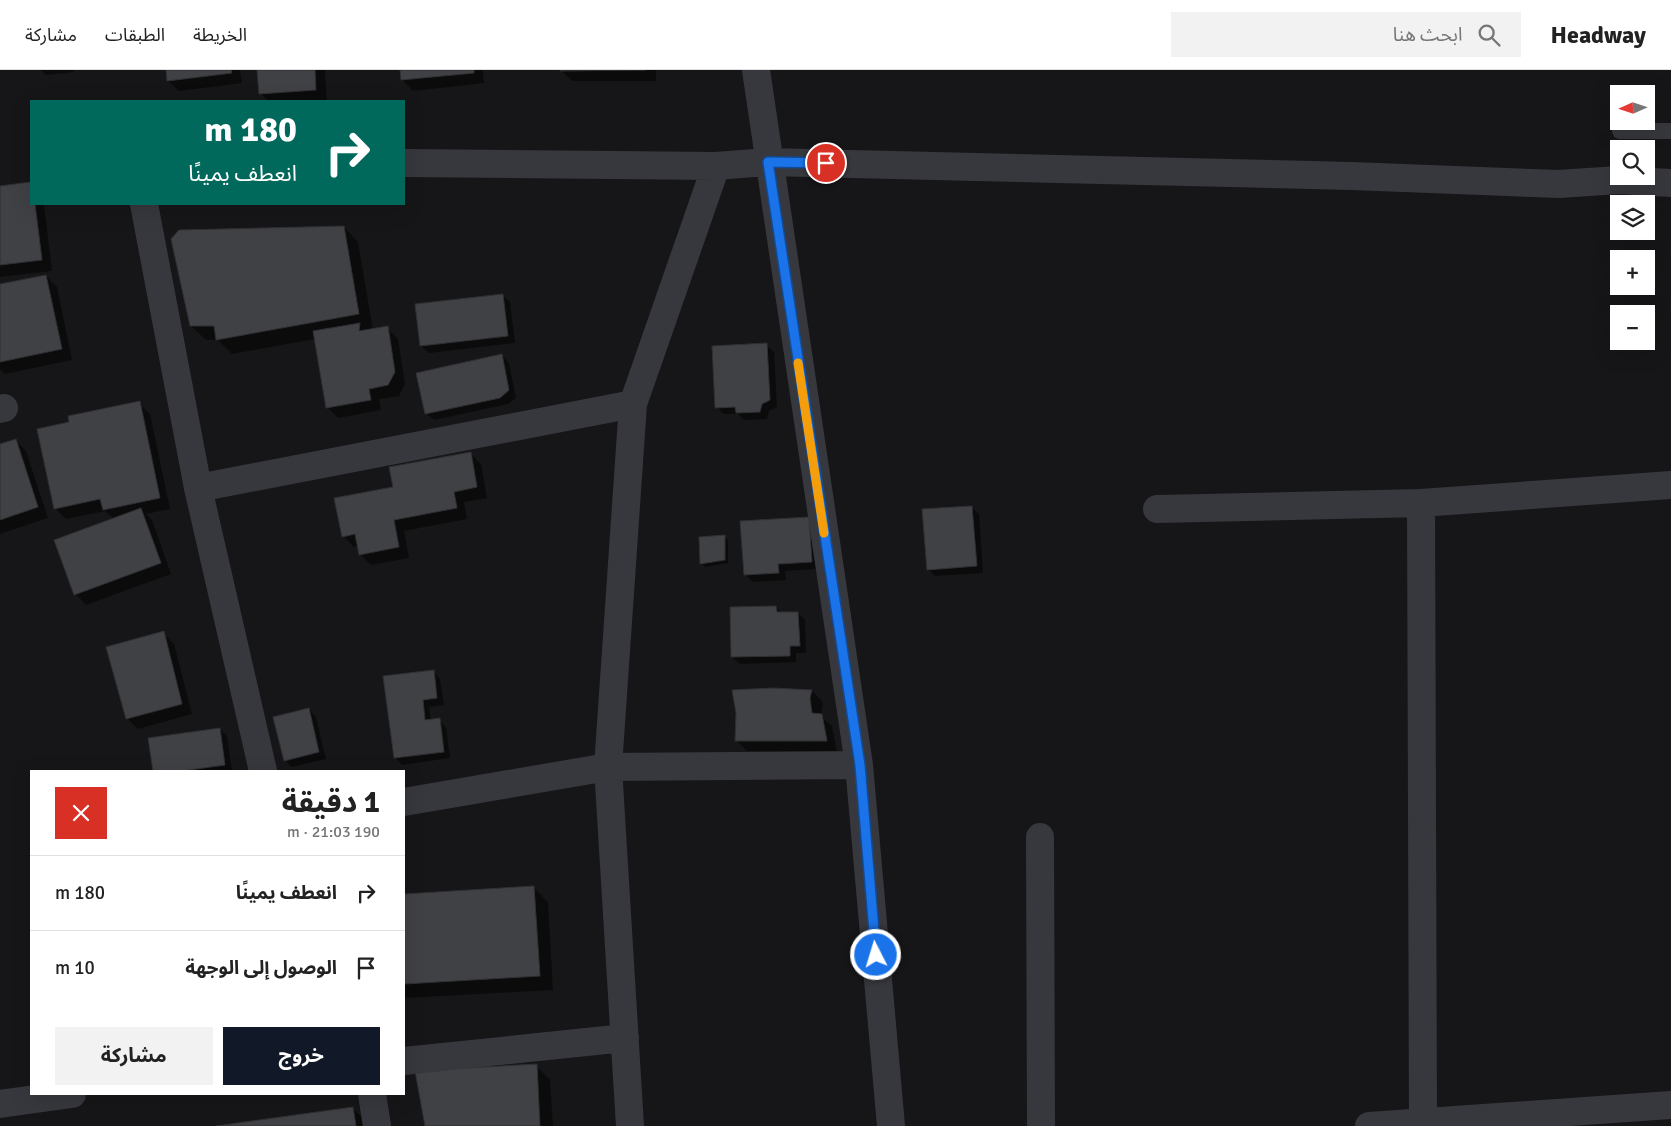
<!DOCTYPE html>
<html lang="ar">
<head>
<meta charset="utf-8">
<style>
  :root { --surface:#fff; --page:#f2f2f2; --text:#222; --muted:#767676; --line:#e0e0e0; --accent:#111827 }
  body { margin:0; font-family:Signika,"Noto Sans Arabic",sans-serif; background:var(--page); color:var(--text); direction:rtl; height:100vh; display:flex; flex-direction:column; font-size:19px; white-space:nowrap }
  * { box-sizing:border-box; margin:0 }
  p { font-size:16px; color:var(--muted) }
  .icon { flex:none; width:28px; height:28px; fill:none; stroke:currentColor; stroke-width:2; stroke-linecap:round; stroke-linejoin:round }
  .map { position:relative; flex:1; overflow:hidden; direction:ltr }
  .details { position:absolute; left:30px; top:700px; width:375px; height:325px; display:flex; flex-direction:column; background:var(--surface); border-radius:0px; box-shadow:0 5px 20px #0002; direction:rtl }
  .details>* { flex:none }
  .banner { position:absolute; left:30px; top:30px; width:375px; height:105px; border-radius:0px; box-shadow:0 5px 20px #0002; direction:rtl; background:#00695c; color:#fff; overflow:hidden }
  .needle { width:32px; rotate:267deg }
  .fabs { position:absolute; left:1610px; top:15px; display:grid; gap:10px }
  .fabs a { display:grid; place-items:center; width:45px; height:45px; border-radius:0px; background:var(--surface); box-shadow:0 5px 20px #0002; font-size:25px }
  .pin { position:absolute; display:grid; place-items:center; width:42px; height:42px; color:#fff; margin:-21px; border:2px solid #fff; border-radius:50%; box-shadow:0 1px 5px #0007 }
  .me { position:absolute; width:55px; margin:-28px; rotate:355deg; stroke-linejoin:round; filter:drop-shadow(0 0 4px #0008) }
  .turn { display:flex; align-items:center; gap:18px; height:105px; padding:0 25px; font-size:22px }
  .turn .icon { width:65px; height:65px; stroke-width:2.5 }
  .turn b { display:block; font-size:35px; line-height:42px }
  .round { display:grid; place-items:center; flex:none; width:52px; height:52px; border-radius:0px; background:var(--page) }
  .headline { display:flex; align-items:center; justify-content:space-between; height:85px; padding:0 25px }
  h1 { font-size:30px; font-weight:700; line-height:38px }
  .button { display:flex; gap:10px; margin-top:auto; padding:10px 25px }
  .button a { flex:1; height:58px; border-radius:0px; background:var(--accent); color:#fff; font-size:20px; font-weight:700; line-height:58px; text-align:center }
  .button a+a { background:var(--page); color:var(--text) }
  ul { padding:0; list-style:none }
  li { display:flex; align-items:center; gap:15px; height:75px; padding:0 25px; border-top:1px solid var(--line) }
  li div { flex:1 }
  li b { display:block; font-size:19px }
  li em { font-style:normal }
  header { display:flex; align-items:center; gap:30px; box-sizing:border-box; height:70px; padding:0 25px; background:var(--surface); border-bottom:1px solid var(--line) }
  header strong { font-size:24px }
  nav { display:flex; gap:28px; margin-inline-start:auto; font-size:18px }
  .search { width:350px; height:45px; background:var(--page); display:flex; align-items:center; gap:12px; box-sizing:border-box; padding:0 18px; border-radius:0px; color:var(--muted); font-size:19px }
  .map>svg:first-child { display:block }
  .shadow { fill:#0007 }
  .building { fill:#404145; stroke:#303034 }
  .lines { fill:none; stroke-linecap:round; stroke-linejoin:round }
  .lane { stroke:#37383d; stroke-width:16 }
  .street { stroke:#37383d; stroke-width:28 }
  .route-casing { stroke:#114b97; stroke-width:12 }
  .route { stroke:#1a73e8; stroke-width:9 }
  .slow { stroke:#f59e0b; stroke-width:9 }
</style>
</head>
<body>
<header>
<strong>Headway</strong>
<div class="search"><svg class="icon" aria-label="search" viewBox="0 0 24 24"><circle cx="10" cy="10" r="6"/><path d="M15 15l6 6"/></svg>ابحث هنا</div>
<nav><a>الخريطة</a><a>الطبقات</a><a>مشاركة</a></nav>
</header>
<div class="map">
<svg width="1671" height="1056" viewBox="0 0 1671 1056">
  <rect width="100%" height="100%" fill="#161618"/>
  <path class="shadow" d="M 41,0 L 73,0 L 74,2 L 46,5 Z
    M 167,0 L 240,0 L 242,13 L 179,21 L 168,11 Z
    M 259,0 L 325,0 L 327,31 L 268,31 L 260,23 Z
    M 401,0 L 483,0 L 484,13 L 413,21 L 402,10 Z
    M 561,0 L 656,0 L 656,11 L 572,11 Z
    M 31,113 L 31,134 L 44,134 L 52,201 L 0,207 L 0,117 Z
    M 344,157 L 358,172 L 373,260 L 387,258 L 398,269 L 405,314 L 399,326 L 379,329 L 381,340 L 338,348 L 327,337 L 315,269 L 232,284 L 218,270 L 206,270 L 191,256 Z
    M 46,206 L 57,217 L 72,290 L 5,304 L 0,299 L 0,215 Z
    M 502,225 L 510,232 L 515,273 L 429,283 L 421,276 L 416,236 Z
    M 766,275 L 774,282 L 777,337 L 769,341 L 767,349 L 744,350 L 738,344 L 724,344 L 716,337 Z
    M 502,286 L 509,293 L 516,328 L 508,334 L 434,350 L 426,343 Z
    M 139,333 L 150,344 L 170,439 L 146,444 L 152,450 L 171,504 L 86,535 L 76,524 L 114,449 L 105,441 L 66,449 L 55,438 L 70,353 Z
    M 15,370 L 26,381 L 48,448 L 0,464 L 0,375 Z
    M 470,383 L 481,394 L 487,428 L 464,432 L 467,449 L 404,461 L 409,488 L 371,495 L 360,484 L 358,476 L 354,477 L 343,466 L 395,418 Z
    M 971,437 L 979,444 L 983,503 L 935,506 L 928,499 Z
    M 808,448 L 818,499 L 785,501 L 786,510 L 753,512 L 746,505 Z
    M 724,467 L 728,470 L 728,493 L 705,497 L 701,493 Z
    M 776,537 L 782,543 L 798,543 L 805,550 L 806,583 L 796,583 L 796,592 L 740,594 L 732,587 Z
    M 163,563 L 174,574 L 192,644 L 138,659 L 127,648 Z
    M 433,601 L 440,609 L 444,635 L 429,637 L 431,651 L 439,650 L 446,657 L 450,688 L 402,695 L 395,687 Z
    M 734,621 L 812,621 L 823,632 L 821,646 L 832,656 L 837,682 L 747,681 L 736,670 L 737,643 Z
    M 309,639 L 316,647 L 326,689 L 292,697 L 285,690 Z
    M 220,659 L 227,666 L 232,701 L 155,701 L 150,669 Z
    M 534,818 L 548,832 L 553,920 L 404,928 L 404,825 Z
    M 536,996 L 550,1010 L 553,1056 L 426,1056 Z
    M 352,1038 L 367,1052 L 367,1056 L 225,1056 Z"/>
  <path class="building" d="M 166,0 L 231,0 L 232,3 L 167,11 Z
    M 257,0 L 315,0 L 316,20 L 259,24 Z
    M 400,0 L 474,0 L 474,3 L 401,10 Z
    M 560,0 L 646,0 L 560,1 Z
    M 31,112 L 31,134 L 35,134 L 42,190 L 0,195 L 0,116 Z
    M 344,156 L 359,244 L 216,270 L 214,256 L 190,256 L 171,169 L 179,160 Z
    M 46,205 L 62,279 L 0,292 L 0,214 Z
    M 503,224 L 508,266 L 420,276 L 415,234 Z
    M 360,253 L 359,261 L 388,256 L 395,302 L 388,315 L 369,319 L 371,330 L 326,338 L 313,261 Z
    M 767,273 L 770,330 L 762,334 L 760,342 L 736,343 L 735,337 L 715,338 L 712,276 Z
    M 502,284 L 509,320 L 500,328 L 425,344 L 416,303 Z
    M 140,331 L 160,428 L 103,440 L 100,429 L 54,439 L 37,359 L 69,352 L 68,346 Z
    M 16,369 L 38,437 L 0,450 L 0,374 Z
    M 471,382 L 477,417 L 454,422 L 457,438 L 394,450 L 399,477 L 359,485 L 355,464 L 342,467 L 334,428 L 393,417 L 389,397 Z
    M 972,436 L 977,496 L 927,500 L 922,439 Z
    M 141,438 L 161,493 L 74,525 L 54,470 Z
    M 809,447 L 812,492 L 778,494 L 779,503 L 744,505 L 740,451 Z
    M 725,465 L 725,490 L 700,494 L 699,467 Z
    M 776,536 L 777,542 L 798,542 L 800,576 L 790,576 L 790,586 L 731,587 L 730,537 Z
    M 164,561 L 182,634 L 126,649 L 106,577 Z
    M 434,600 L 437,628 L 423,630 L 425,650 L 440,648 L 444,682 L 394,688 L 383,606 Z
    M 773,618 L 812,620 L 810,628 L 812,643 L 822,644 L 827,671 L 735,671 L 736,643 L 732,620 Z
    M 309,638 L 319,682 L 284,691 L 273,647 Z
    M 220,658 L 225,695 L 182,701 L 153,701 L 148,668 Z
    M 534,816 L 540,906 L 404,914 L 404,824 Z
    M 537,994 L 540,1056 L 425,1056 L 415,1001 Z
    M 353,1037 L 356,1056 L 216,1056 Z"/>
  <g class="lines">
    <path class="lane" d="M 1620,61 L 1671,61"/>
    <path class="street" d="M 756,0 L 859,695 L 891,1056
      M 404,93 L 716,96 L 768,92 L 1352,106 L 1559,114 L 1618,110 L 1671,113
      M 144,134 L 198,418 L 263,701
      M 0,339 L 4,338
      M 198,418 L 633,334
      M 1157,439 L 1421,433
      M 404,732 L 608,697 L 859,695
      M 1040,767 L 1041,1056
      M 404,991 L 625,968
      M 372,1024 L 377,1056
      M 0,1034 L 72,1024
      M 1423,1051 L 1421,433 L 1671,415
      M 630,1056 L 608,697 L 633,334 L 716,96
      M 1369,1056 L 1671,1035"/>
  </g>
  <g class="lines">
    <g class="route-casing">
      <path id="route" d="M 826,93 L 768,92 L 860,695 L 876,885"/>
    </g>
    <use href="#route" class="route"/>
    <path class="slow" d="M 798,293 L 824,463"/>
  </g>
</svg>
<div class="fabs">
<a><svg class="needle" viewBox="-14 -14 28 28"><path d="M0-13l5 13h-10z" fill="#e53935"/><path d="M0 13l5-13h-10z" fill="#767676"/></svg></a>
<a><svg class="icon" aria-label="search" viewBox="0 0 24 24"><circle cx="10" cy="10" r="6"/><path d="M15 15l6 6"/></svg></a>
<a><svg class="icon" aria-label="layers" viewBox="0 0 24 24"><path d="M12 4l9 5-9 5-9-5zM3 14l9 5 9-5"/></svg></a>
<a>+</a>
<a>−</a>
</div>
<div class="pin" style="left:826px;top:93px;background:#d93025"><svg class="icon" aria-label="arrive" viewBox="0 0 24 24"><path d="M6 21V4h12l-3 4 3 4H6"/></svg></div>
<svg class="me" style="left:876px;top:885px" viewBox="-20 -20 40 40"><circle r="17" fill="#1a73e8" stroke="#fff" stroke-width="3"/><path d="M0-11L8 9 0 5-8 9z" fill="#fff"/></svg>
<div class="banner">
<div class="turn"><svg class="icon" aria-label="right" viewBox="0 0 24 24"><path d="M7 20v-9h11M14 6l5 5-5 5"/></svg><div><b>180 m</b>انعطف يمينًا</div></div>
</div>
<section class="details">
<div class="headline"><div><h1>1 دقيقة</h1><p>190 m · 21:03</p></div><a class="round" style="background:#d93025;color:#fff"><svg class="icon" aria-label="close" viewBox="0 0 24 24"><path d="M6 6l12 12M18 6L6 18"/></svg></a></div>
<ul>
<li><svg class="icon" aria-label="right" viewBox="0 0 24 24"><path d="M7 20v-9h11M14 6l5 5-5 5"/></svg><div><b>انعطف يمينًا</b></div><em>180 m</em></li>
<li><svg class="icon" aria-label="arrive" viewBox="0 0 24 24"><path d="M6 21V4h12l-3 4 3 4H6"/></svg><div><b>الوصول إلى الوجهة</b></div><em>10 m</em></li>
</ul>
<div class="button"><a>خروج</a><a>مشاركة</a></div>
</section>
</div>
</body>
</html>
